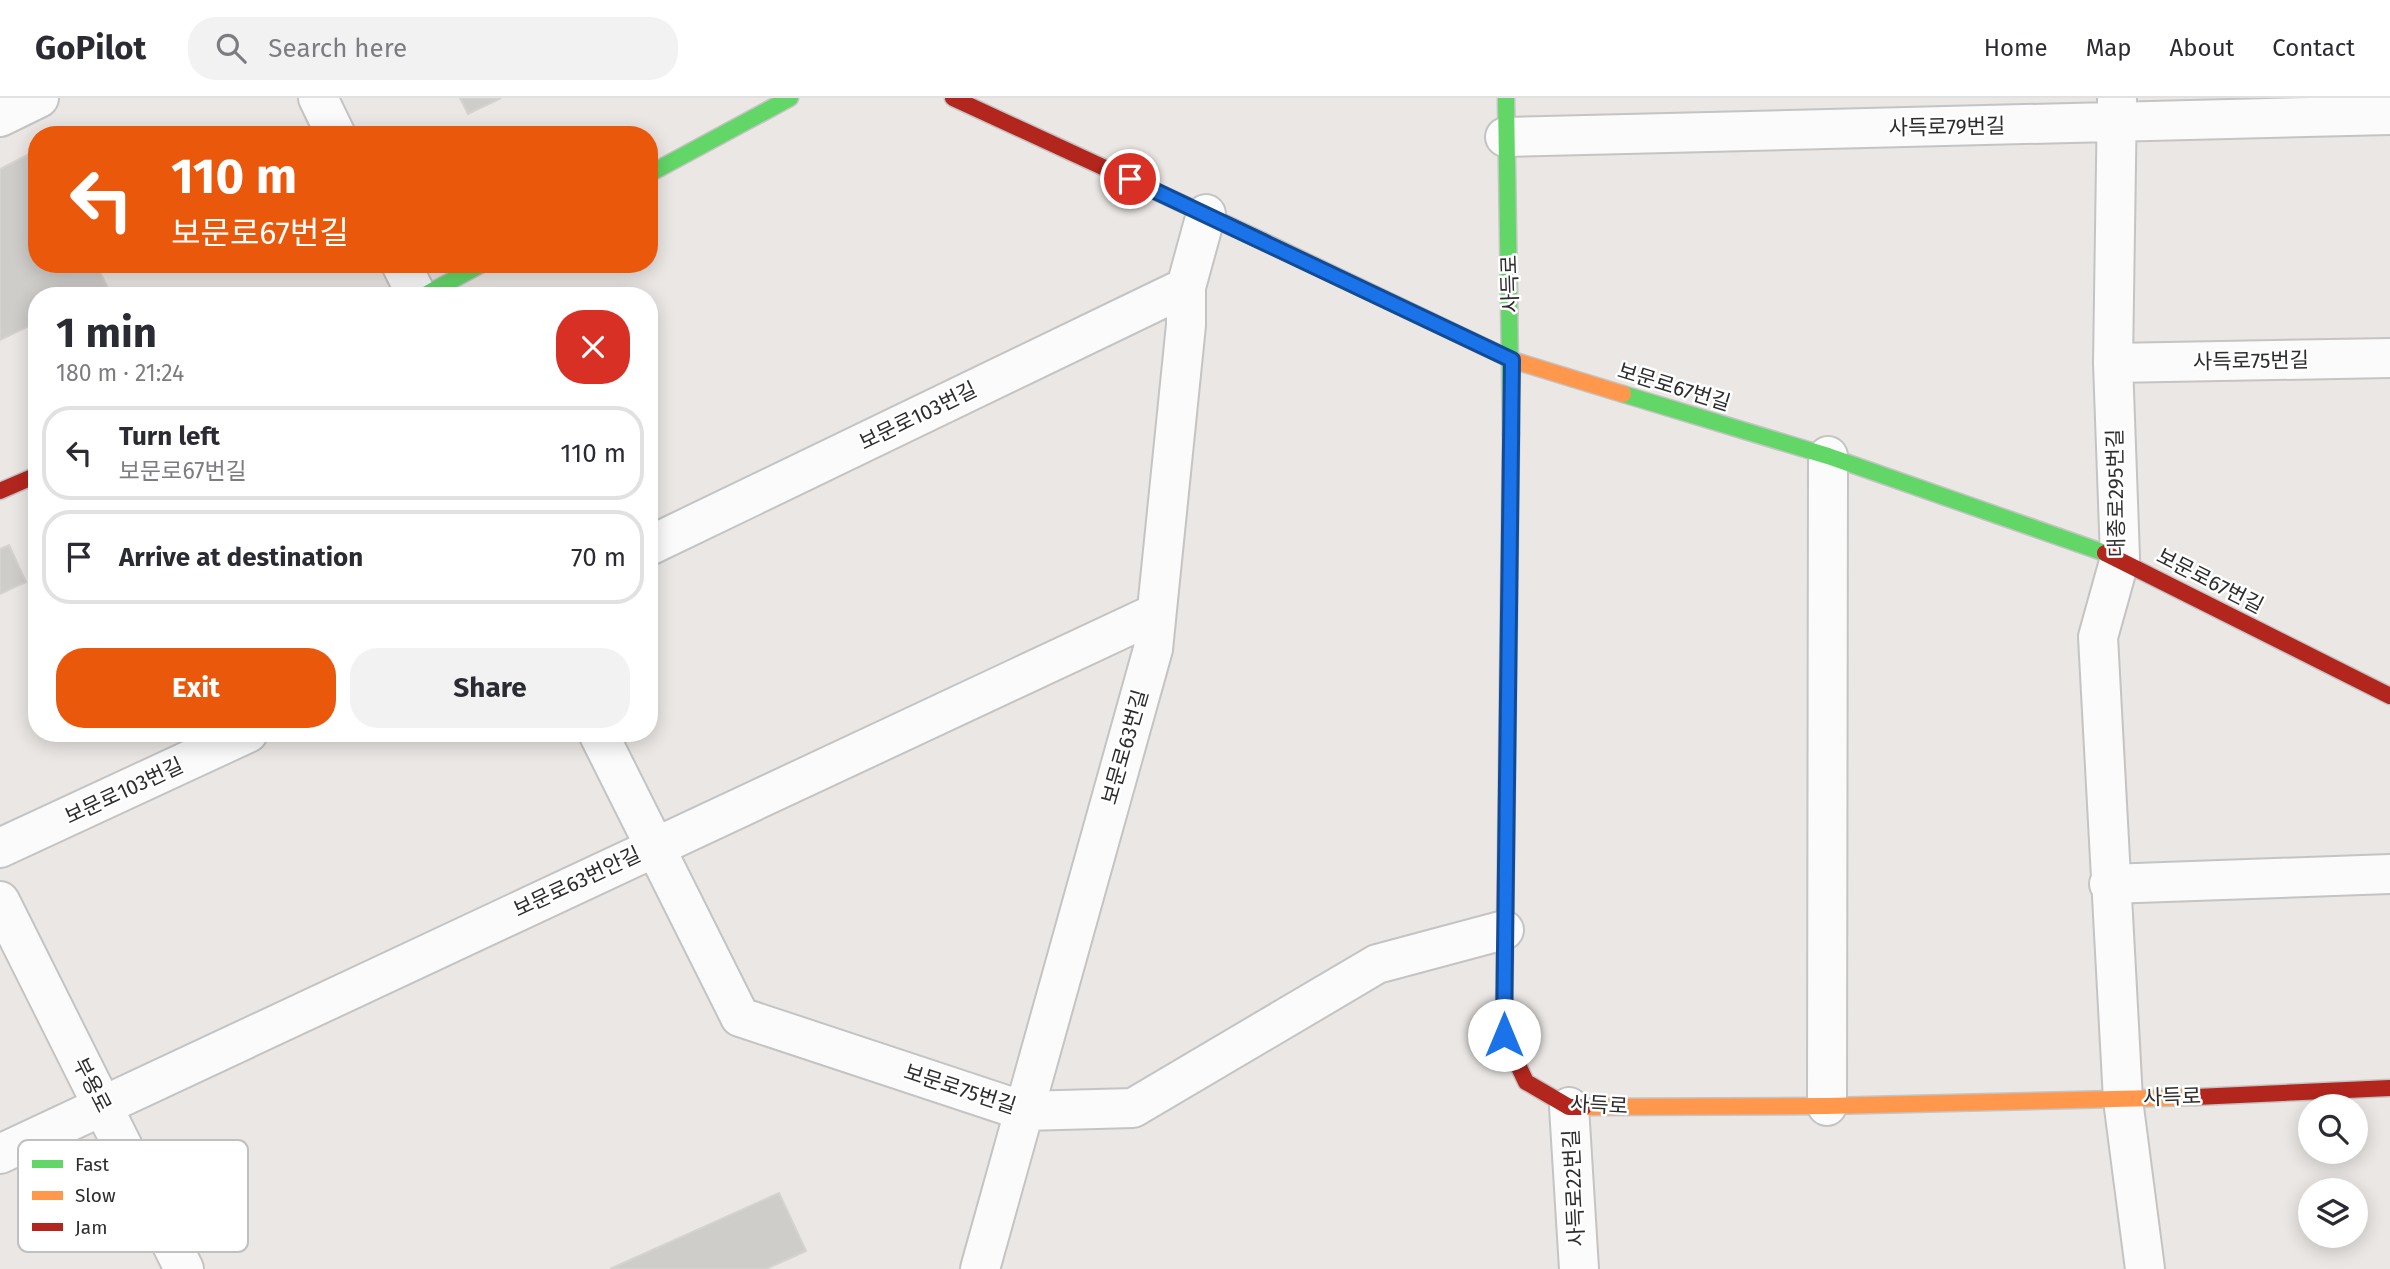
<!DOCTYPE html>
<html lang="en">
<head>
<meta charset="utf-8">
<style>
  :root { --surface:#fff; --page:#f2f2f3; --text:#2b2b33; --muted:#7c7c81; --line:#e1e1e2; --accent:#ea580c }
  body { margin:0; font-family:"Fira Sans","Noto Sans KR",sans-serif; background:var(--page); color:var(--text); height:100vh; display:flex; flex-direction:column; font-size:26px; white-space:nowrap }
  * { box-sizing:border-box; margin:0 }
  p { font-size:23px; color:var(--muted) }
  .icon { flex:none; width:38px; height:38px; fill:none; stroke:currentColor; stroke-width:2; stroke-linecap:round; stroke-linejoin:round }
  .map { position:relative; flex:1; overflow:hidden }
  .sheet { position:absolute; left:28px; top:189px; width:630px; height:455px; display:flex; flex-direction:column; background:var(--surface); border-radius:28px; box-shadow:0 4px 18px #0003 }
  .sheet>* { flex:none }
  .guide { position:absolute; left:28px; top:28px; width:630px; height:147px; border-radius:28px; box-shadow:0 4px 18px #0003; background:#ea580c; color:#fff; overflow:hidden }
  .buttons { position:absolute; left:2298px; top:996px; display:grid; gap:14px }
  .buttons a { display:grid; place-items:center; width:70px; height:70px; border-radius:50%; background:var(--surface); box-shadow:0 4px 18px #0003; font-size:35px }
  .pin { position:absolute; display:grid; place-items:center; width:60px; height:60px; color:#fff; margin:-30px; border:4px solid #fff; border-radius:50%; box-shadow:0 2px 7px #0007 }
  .me { position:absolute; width:77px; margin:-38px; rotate:0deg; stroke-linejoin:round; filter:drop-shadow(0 0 5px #0008) }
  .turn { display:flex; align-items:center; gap:24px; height:147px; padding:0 28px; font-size:32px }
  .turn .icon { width:91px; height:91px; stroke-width:2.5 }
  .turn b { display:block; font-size:49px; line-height:60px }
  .round { display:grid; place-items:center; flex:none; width:74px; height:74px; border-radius:28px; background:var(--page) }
  .headline { display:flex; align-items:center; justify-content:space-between; height:119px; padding:0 28px }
  h1 { font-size:42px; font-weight:700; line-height:52px }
  .cta { display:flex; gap:14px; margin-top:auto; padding:14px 28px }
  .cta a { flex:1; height:80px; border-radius:28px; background:var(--accent); color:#fff; font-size:28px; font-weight:700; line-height:80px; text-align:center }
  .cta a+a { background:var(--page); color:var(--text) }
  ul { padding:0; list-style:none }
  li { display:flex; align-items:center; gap:21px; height:94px; margin:0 14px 10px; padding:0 14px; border:4px solid var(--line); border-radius:28px }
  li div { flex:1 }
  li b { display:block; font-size:26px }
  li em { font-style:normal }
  header { display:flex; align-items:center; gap:42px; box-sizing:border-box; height:98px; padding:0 35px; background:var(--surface); border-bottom:2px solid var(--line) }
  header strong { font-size:33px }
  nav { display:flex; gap:38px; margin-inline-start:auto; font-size:24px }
  .search { width:490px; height:63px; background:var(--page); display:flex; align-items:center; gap:18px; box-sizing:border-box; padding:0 24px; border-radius:28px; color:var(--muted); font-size:26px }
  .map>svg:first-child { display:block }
  .building { fill:#cfcdca; stroke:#d5d3d0; stroke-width:2 }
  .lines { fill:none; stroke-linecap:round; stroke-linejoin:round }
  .street-casing { stroke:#c4c4c4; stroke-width:42 }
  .fast-casing { stroke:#c4c4c4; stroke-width:19 }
  .slow-casing { stroke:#c4c4c4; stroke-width:19 }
  .jam-casing { stroke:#c4c4c4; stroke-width:19 }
  .street { stroke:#fcfbfb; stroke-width:38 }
  .fast { stroke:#63d668; stroke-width:16 }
  .slow { stroke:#ff974d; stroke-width:16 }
  .jam { stroke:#b3261e; stroke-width:16 }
  .route-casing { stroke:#114b97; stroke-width:18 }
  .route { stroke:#1a73e8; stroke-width:12 }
  .labels { text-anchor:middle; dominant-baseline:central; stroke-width:5; stroke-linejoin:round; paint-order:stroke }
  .street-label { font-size:21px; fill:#2d2d2d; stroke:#fff }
  .key { fill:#fff; stroke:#c0c0c0; stroke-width:2 }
  .key-label { font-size:19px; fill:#2d2d2d }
</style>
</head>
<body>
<header>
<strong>GoPilot</strong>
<div class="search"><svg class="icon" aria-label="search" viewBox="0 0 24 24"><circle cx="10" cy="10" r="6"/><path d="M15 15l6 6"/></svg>Search here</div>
<nav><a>Home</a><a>Map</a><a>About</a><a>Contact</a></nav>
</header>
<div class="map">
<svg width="2390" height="1171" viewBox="0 0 2390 1171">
  <rect width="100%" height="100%" fill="#eae7e4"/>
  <path class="building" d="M 460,0 L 501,0 L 468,16 Z
    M 37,52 L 37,166 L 96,166 L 107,188 L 89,198 L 37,198 L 37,224 L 0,242 L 0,71 Z
    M 9,447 L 26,484 L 0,496 L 0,451 Z
    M 779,1095 L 806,1153 L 766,1171 L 610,1171 Z"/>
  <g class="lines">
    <g class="street-casing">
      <path id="street" d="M 318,0 L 336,37
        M 2117,0 L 2113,265 L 2120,460 L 2098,539 L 2123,1002 L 2145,1171
        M 0,19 L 39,0
        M 1505,39 L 2390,17
        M 401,166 L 417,198
        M 2113,265 L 2390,260
        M 649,448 L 1186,189
        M 598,635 L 740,919 L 1024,1013 L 1133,1010 L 1377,866 L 1504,832
        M 0,750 L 248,635
        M 2109,786 L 2390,776
        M 0,803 L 184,1171
        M 1827,1008 L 1828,358
        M 1569,1009 L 1579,1171
        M 0,1056 L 1156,515
        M 980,1171 L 1153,551 L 1186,227 L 1186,189 L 1206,116"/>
    </g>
    <g class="fast-casing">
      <path id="fast" d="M 1506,0 L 1511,336
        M 649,76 L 790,0
        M 423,198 L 482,166
        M 1623,296 L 1828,358 L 2105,455"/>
    </g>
    <g class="slow-casing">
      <path id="slow" d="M 1263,143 L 1512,262 L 1623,296
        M 1505,839 L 1511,336
        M 1584,1009 L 1827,1008 L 2196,999"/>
    </g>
    <g class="jam-casing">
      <path id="jam" d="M 953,0 L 1263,143
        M 0,393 L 37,377
        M 2105,455 L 2390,598
        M 1505,839 L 1504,937 L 1526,984 L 1569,1009 L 1584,1009
        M 2196,999 L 2390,990"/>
    </g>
    <use href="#street" class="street"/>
    <use href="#fast" class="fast"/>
    <use href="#slow" class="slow"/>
    <use href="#jam" class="jam"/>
  </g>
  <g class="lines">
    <g class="route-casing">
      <path id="route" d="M 1130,81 L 1512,262 L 1504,937"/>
    </g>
    <use href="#route" class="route"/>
  </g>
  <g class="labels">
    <g class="street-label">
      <text transform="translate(1947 29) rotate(-1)">사득로79번길</text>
      <text transform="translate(1510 186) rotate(-92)">사득로</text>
      <text transform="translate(2251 263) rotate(-1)">사득로75번길</text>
      <text transform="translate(1674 289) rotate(17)">보문로67번길</text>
      <text transform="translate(918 318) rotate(-26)">보문로103번길</text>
      <text transform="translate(2116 395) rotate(-91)">대종로295번길</text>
      <text transform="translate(2210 483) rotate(27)">보문로67번길</text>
      <text transform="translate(1125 649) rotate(-74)">보문로63번길</text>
      <text transform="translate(124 693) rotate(-25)">보문로103번길</text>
      <text transform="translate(577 784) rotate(-25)">보문로63번안길</text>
      <text transform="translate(92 987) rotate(63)">부용로</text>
      <text transform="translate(960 991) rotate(18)">보문로75번길</text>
      <text transform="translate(2172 999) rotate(-2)">사득로</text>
      <text transform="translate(1599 1007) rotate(3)">사득로</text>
      <text transform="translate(1574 1090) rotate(-93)">사득로22번길</text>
    </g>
  </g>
  <rect x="18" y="1042" width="230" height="112" rx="10" class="key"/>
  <rect x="32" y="1062" width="31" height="8" fill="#63d668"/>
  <rect x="32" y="1093" width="31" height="9" fill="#ff974d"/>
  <rect x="32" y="1125" width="31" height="8" fill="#b3261e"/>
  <g class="key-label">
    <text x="75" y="1073">Fast</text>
    <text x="75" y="1104">Slow</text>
    <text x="75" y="1136">Jam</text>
  </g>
</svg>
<div class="buttons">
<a><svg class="icon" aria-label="search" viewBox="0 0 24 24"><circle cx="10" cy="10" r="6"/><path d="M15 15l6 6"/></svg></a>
<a><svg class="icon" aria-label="layers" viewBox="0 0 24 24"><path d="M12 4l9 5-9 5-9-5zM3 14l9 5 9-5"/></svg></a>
</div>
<div class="pin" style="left:1130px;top:81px;background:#d93025"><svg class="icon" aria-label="arrive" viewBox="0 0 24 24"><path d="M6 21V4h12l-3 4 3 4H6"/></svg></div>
<svg class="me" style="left:1504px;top:937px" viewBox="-20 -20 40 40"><circle r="19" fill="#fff"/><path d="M0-13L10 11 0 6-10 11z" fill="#1a73e8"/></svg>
<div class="guide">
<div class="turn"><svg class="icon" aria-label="left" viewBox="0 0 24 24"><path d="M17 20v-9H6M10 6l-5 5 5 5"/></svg><div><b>110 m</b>보문로67번길</div></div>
</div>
<section class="sheet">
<div class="headline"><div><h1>1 min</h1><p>180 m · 21:24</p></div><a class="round" style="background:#d93025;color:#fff"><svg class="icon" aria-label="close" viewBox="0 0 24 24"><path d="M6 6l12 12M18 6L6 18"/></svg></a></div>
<ul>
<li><svg class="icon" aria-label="left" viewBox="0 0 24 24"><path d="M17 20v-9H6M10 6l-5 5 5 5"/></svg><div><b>Turn left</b><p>보문로67번길</p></div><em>110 m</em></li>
<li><svg class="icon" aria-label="arrive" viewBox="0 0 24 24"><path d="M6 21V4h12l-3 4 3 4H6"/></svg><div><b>Arrive at destination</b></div><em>70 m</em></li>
</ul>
<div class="cta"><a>Exit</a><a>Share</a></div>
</section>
</div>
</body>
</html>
